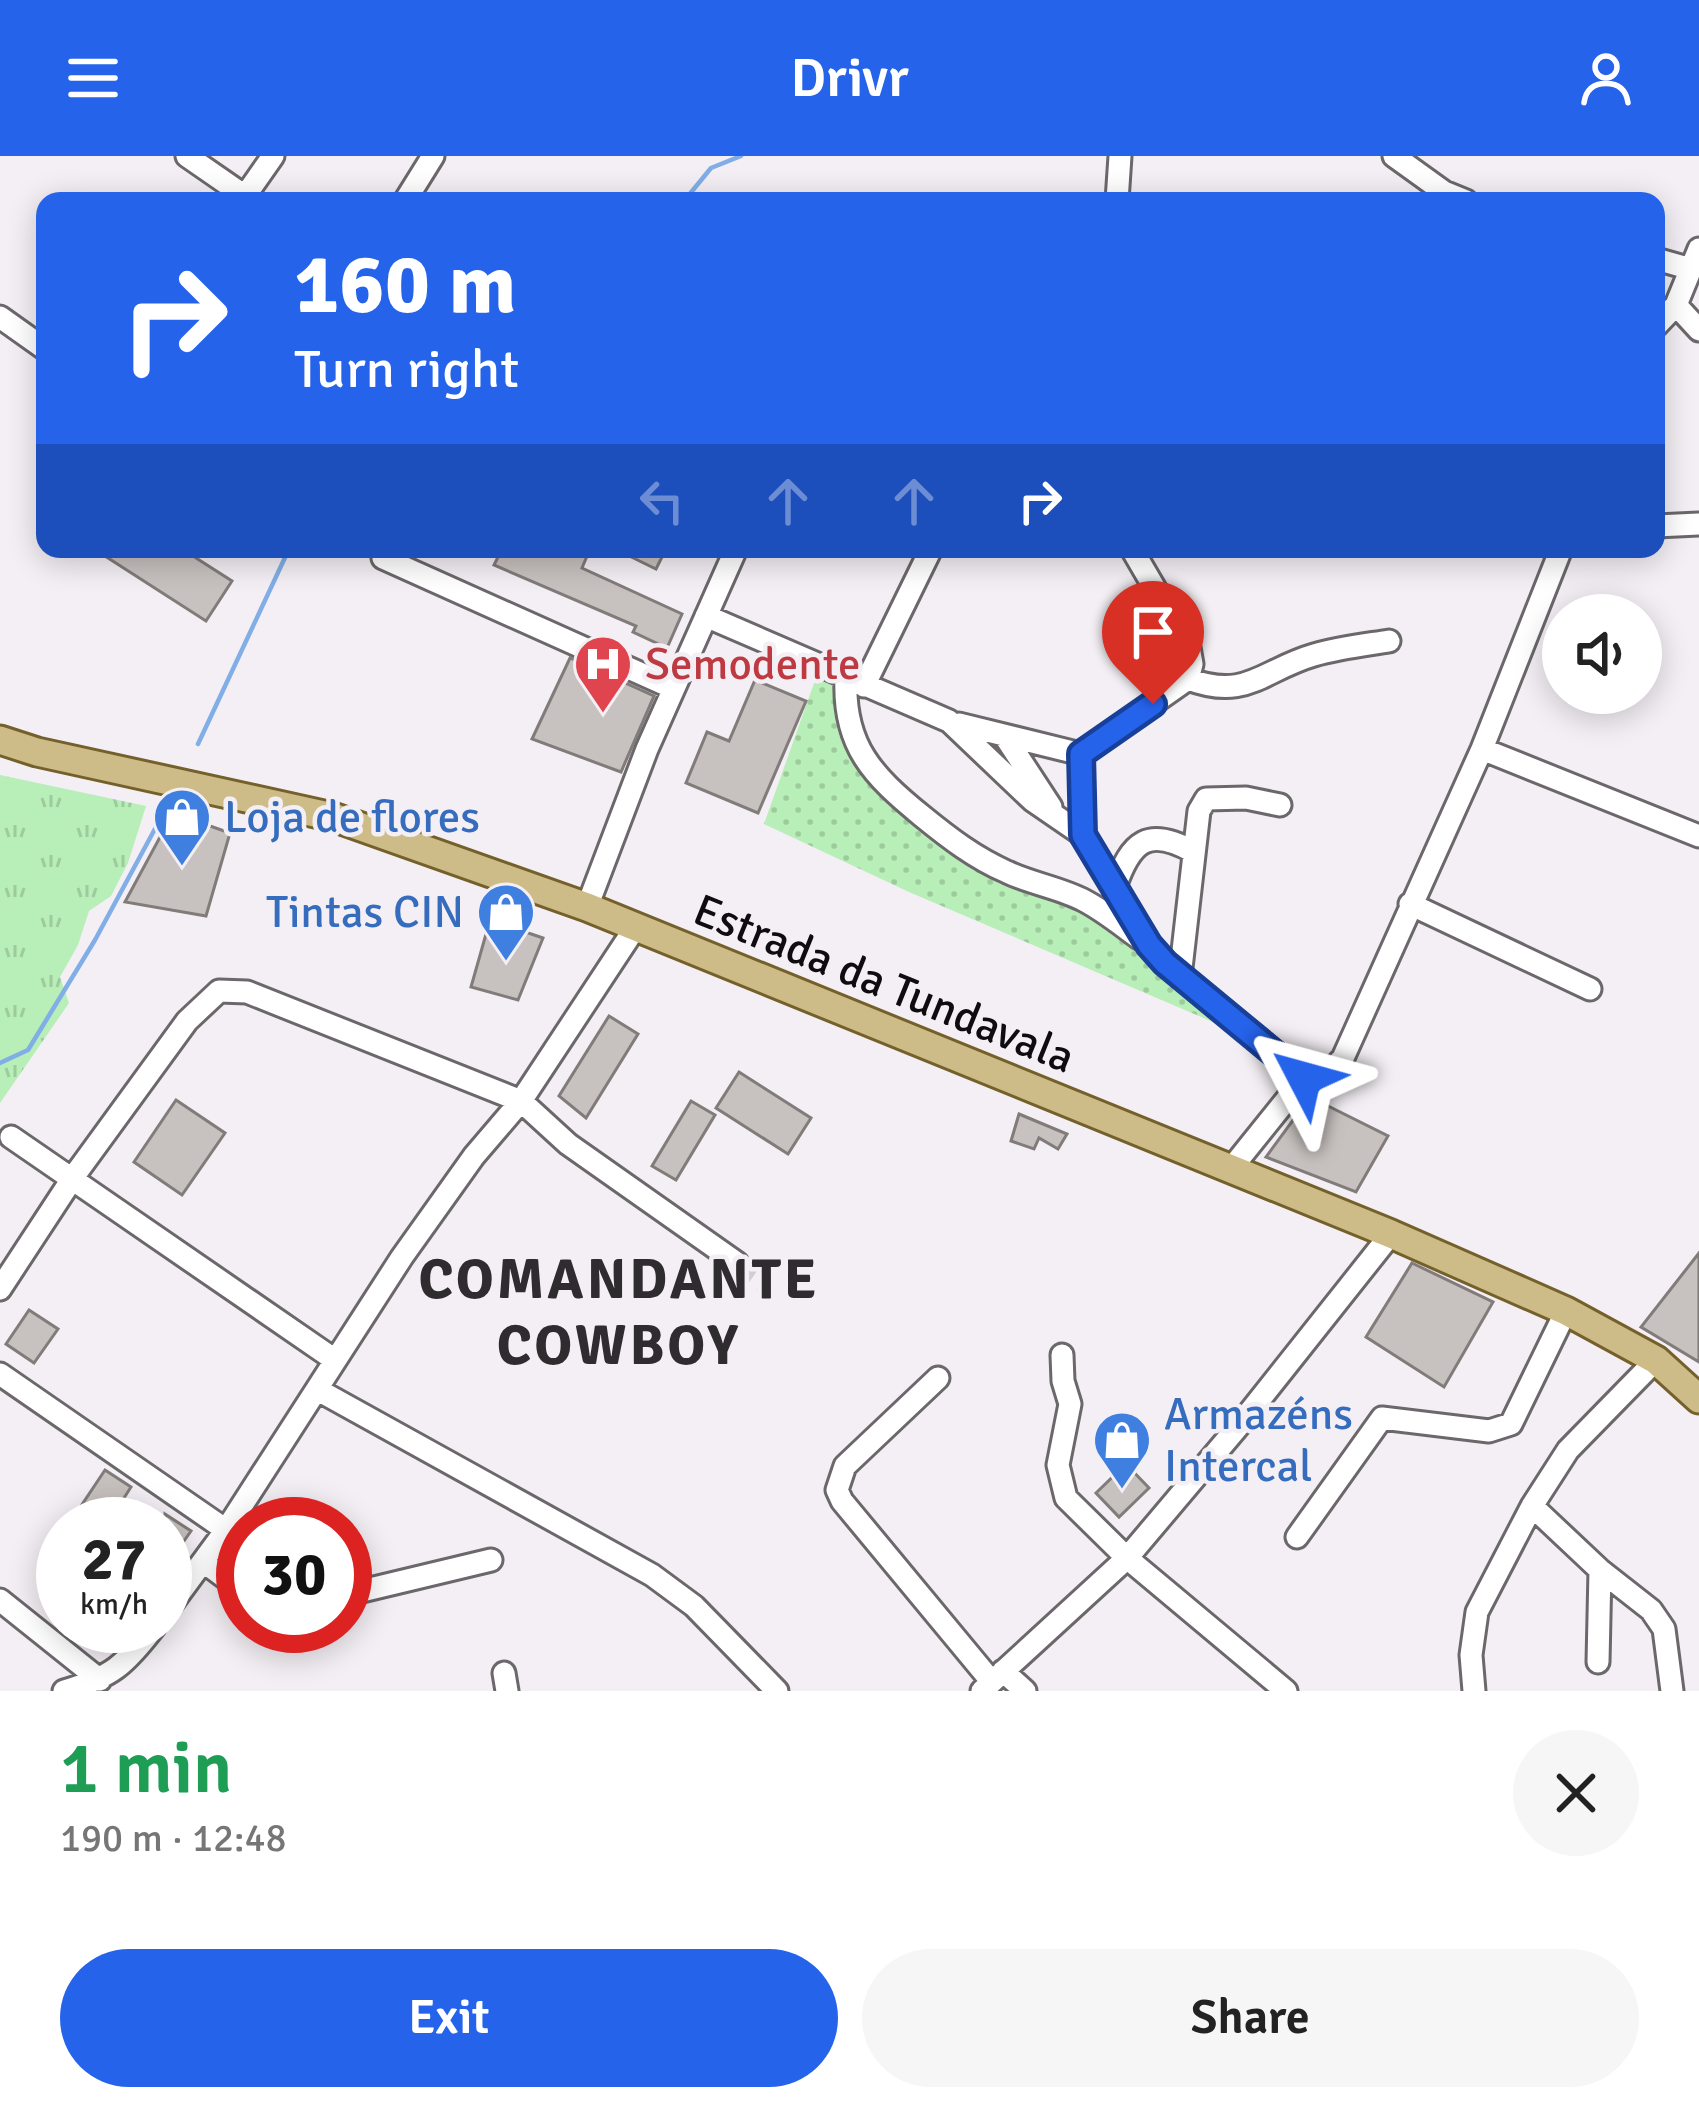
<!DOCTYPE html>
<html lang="en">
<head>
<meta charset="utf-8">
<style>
  :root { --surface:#fff; --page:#f6f6f6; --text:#222; --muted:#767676; --accent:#2563eb }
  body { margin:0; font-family:Signika,sans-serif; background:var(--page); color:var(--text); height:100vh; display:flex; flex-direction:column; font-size:45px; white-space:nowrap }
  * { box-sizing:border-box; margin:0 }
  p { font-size:39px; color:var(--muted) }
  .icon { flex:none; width:66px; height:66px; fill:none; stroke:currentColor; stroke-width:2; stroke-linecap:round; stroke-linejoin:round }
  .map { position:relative; height:1535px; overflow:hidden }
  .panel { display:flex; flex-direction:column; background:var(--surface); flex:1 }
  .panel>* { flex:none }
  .banner { position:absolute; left:36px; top:36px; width:1629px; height:366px; border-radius:24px; box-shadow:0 6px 30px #0003; background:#2563eb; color:#fff; overflow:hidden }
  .fabs { position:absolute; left:1542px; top:438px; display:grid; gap:24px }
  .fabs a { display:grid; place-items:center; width:120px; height:120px; border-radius:50%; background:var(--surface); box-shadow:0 6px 30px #0003; font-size:60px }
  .speed { position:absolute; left:36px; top:1341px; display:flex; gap:24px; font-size:60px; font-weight:700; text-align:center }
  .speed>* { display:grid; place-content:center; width:156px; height:156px; border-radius:50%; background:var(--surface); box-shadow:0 6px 30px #0003; line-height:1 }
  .speed small { font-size:30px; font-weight:400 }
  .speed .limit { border:18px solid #d22; background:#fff; color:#111 }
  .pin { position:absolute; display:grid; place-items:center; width:102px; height:102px; color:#fff; margin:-123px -51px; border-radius:50% 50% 50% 0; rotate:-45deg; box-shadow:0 0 12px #0007 }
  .pin .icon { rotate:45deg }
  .me { position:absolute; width:132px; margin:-66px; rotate:309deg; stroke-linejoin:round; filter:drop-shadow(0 0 9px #0008) }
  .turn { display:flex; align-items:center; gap:42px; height:252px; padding:0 60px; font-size:54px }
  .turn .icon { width:156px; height:156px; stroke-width:2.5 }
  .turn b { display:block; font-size:84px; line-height:102px }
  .lanes { display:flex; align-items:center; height:114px; padding:0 60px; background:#0003; justify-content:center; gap:60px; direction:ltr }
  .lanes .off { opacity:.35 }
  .round { display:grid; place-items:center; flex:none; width:126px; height:126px; border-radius:63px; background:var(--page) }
  .head { display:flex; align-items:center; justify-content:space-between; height:204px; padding:0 60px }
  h1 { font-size:72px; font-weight:600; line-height:90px; color:#1e9e55 }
  .action { display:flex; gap:24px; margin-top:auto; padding:24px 60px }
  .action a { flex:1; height:138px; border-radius:72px; background:var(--accent); color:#fff; font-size:48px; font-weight:600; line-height:138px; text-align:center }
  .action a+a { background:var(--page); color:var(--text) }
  header { display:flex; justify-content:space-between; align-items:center; height:156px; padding:0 60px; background:var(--accent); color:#fff; font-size:54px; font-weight:600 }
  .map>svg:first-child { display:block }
  .grass { fill:url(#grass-dots) }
  .park { fill:url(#park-tufts) }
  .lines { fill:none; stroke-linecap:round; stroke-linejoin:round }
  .stream { stroke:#81aee6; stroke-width:4.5 }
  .building { fill:#c7c1bf; stroke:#817b7a; stroke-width:3 }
  .minor-tunnel { stroke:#d1cdd2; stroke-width:21; stroke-dasharray:21 10; stroke-linecap:butt }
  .minor-casing { stroke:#6b676b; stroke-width:27 }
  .major-casing { stroke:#74602a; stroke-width:33 }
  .minor { stroke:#fff; stroke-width:21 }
  .major { stroke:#cdbb88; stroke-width:27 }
  .route-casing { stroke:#184099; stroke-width:30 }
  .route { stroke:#2563eb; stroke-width:21 }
  .labels { text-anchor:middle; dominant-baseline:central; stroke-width:9; stroke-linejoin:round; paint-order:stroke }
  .health-label { font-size:45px; fill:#be3a42; stroke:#f3eff4; text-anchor:start }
  .shop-label { font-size:45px; fill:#366cbe; stroke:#f3eff4; text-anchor:start }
  .street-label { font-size:45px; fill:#0e0c0e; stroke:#f3eff4 }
  .district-label { font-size:57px; font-weight:bold; letter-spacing:3px; fill:#2f2c2f; stroke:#f3eff4 }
</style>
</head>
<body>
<header><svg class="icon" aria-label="menu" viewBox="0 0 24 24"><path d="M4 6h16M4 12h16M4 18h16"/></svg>Drivr<svg class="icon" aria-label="person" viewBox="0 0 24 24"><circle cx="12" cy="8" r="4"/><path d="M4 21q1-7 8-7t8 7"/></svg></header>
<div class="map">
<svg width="1699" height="1535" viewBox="0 0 1699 1535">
  <defs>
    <pattern id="grass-dots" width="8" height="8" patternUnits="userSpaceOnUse" patternTransform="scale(3)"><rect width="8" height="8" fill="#b8eeb7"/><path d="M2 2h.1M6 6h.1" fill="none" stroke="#9dcb9c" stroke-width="1.8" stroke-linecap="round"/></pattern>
    <pattern id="park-tufts" width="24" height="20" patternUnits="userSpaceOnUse" patternTransform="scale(3)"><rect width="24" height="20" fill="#b8eeb7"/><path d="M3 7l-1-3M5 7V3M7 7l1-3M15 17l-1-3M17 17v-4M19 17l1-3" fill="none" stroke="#9dcb9c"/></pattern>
  </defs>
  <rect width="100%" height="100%" fill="#f3eff4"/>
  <path class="grass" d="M 818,516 L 839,523 L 844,576 L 880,638 L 955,695 L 1066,742 L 1153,802 L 1241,878 L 909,736 L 764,668 Z"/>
  <path class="park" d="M 0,619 L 146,650 L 128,707 L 111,740 L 89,755 L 78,789 L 60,821 L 69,847 L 0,947 Z"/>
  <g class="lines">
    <path class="stream" d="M 684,45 L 711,12 L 741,0
      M 198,588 L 289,393
      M 0,907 L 28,894 L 95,784 L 163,658"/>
  </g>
  <path class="building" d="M 94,393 L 182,393 L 232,425 L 206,465 Z
    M 502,393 L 590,393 L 582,412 L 682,458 L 667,492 L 633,476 L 636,470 L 494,409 Z
    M 615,393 L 666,393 L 656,413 Z
    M 570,502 L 654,540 L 621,616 L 532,583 Z
    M 755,524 L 806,545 L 758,657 L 686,627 L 707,576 L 729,585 Z
    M 173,657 L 230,677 L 206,760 L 125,746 Z
    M 490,764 L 543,782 L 518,844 L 471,831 Z
    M 609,860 L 638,878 L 586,962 L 559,940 Z
    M 739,916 L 811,962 L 788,998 L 716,952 Z
    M 1310,941 L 1388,980 L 1356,1036 L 1266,1001 Z
    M 176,944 L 225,977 L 182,1039 L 134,1006 Z
    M 691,945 L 715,959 L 676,1024 L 652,1010 Z
    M 1019,958 L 1067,978 L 1058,993 L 1039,982 L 1034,993 L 1011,985 Z
    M 1699,1097 L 1699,1206 L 1641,1171 Z
    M 1412,1107 L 1493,1146 L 1444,1231 L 1366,1181 Z
    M 29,1154 L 58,1173 L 34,1207 L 6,1188 Z
    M 1126,1308 L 1149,1332 L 1119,1361 L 1096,1337 Z
    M 105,1314 L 131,1331 L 108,1367 L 81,1350 Z
    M 165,1358 L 191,1375 L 165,1412 Z"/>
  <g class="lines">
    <path class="minor-tunnel" d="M 737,1107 L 763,1125"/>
    <g class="minor-casing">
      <path id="minor" d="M 187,0 L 252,45
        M 1394,0 L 1444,36 L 1466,45
        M 245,40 L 273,0
        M 405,45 L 433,0
        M 1117,45 L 1120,0
        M 1656,103 L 1691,113
        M 1676,149 L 1699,174
        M 0,161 L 45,193
        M 1656,170 L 1676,149 L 1699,93
        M 1656,370 L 1699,368
        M 383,402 L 673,532
        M 706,460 L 949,565 L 1032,644 L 1083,679 L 1149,789 L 1165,807 L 1312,926 L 1324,922 L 1343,902 L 1482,593 L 1561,393
        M 846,522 C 843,590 873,620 922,660 C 949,682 975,702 1007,716 C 1032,728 1061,732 1085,745 C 1104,755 1121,769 1139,782
        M 1188,523 C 1247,545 1262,514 1314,499 C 1338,492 1364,489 1389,485
        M 864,530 L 931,393
        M 959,568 L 1081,598 L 1188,523 L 1192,508 L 1189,491 L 1133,395
        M 1004,579 L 1051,651
        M 1482,593 L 1699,680
        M 1081,598 L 1083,679
        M 1115,731 C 1131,685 1148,670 1194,696
        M 1410,748 L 1590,833
        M 587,751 L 647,593 L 736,393
        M 1180,821 L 1199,655 L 1206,643 L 1246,642 L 1280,649
        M 11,981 L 335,1204
        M 1230,1014 L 1304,922
        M 0,1133 L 74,1020 L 187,865 L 219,835 L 247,836 L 521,945 L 568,988 L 737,1107
        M 1062,1199 L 1063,1225 L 1070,1248 L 1058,1309 L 1066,1342 L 1127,1402 L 1286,1535
        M 0,1218 L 226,1374
        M 938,1222 L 845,1310 L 837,1334 L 842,1345 L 992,1526
        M 318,1234 L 652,1419 L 694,1450 L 777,1535
        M 1532,1350 L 1600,1414 L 1651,1454 L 1664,1473 L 1672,1535
        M 1297,1381 L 1382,1262 L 1489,1275 L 1511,1268 L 1566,1155
        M 204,1406 L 243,1435
        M 345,1439 L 491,1404
        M 0,1444 L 100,1524
        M 165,1457 L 226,1374 L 402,1101 L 474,1000 L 521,945 L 635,772
        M 1598,1506 L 1600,1414
        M 1003,1515 L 1025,1535
        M 504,1517 L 507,1535
        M 64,1535 C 112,1521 125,1509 155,1470
        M 982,1535 L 1127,1402 L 1241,1267 L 1391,1078
        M 1474,1535 L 1471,1499 L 1477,1456 L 1532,1350 L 1568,1294 L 1656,1204"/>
    </g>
    <g class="major-casing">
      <path id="major" d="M 0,584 L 37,596 L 333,661 L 587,751 L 1391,1078 L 1566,1155 L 1656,1204 L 1699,1243"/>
    </g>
    <use href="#minor" class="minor"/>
    <use href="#major" class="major"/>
  </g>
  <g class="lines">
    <g class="route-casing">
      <path id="route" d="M 1153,548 L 1081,598 L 1083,679 L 1149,789 L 1165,807 L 1304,922"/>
    </g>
    <use href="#route" class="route"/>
  </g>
  <defs>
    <g id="hospital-pin" transform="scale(3)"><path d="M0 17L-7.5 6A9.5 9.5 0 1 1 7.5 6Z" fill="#e0444e" stroke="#f3eff4"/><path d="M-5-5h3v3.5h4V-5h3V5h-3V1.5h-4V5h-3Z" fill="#fff"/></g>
    <g id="shop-pin" transform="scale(3)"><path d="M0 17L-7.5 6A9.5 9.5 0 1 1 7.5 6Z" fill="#3f7fe0" stroke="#f3eff4"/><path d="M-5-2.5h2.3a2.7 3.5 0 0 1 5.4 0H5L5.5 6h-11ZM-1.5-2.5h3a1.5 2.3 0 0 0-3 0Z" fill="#fff"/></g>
  </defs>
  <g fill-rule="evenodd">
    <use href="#hospital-pin" x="603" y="508"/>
    <use href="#shop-pin" x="182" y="661"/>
    <use href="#shop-pin" x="506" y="756"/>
    <use href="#shop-pin" x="1122" y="1284"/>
  </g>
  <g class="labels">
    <g class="health-label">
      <text x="645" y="508">Semodente</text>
    </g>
    <g class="shop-label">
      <text x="224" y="661">Loja de flores</text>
      <text x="464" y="756" text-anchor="end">Tintas CIN</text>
      <text x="1164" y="1258">Armazéns<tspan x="1164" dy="52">Intercal</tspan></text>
    </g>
    <g class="street-label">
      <text transform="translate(884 828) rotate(22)">Estrada da Tundavala</text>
    </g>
    <g class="district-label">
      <text x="619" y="1123">COMANDANTE<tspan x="619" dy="66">COWBOY</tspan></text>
    </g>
  </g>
</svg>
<div class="fabs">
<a><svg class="icon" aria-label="sound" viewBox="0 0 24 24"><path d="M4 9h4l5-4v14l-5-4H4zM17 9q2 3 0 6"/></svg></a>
</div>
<div class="speed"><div>27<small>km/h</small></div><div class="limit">30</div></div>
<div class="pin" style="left:1153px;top:548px;background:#d93025"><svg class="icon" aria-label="arrive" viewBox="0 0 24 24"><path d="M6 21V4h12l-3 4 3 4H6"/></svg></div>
<svg class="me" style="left:1304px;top:922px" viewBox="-20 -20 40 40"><path d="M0-17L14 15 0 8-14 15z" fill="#2563eb" stroke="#fff" stroke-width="4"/></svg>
<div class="banner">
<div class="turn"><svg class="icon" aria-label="right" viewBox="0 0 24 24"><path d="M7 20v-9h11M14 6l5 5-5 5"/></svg><div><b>160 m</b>Turn right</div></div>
<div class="lanes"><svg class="icon off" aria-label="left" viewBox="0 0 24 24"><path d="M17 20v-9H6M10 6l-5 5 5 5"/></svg><svg class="icon off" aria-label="ahead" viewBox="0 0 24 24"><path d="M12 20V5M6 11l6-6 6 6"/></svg><svg class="icon off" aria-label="ahead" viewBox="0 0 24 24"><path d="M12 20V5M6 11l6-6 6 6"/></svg><svg class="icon" aria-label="right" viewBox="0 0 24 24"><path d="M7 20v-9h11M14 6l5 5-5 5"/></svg></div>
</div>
</div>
<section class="panel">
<div class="head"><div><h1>1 min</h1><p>190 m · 12:48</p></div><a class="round"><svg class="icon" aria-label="close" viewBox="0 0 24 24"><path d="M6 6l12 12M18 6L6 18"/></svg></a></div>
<div class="action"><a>Exit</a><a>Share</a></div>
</section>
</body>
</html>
